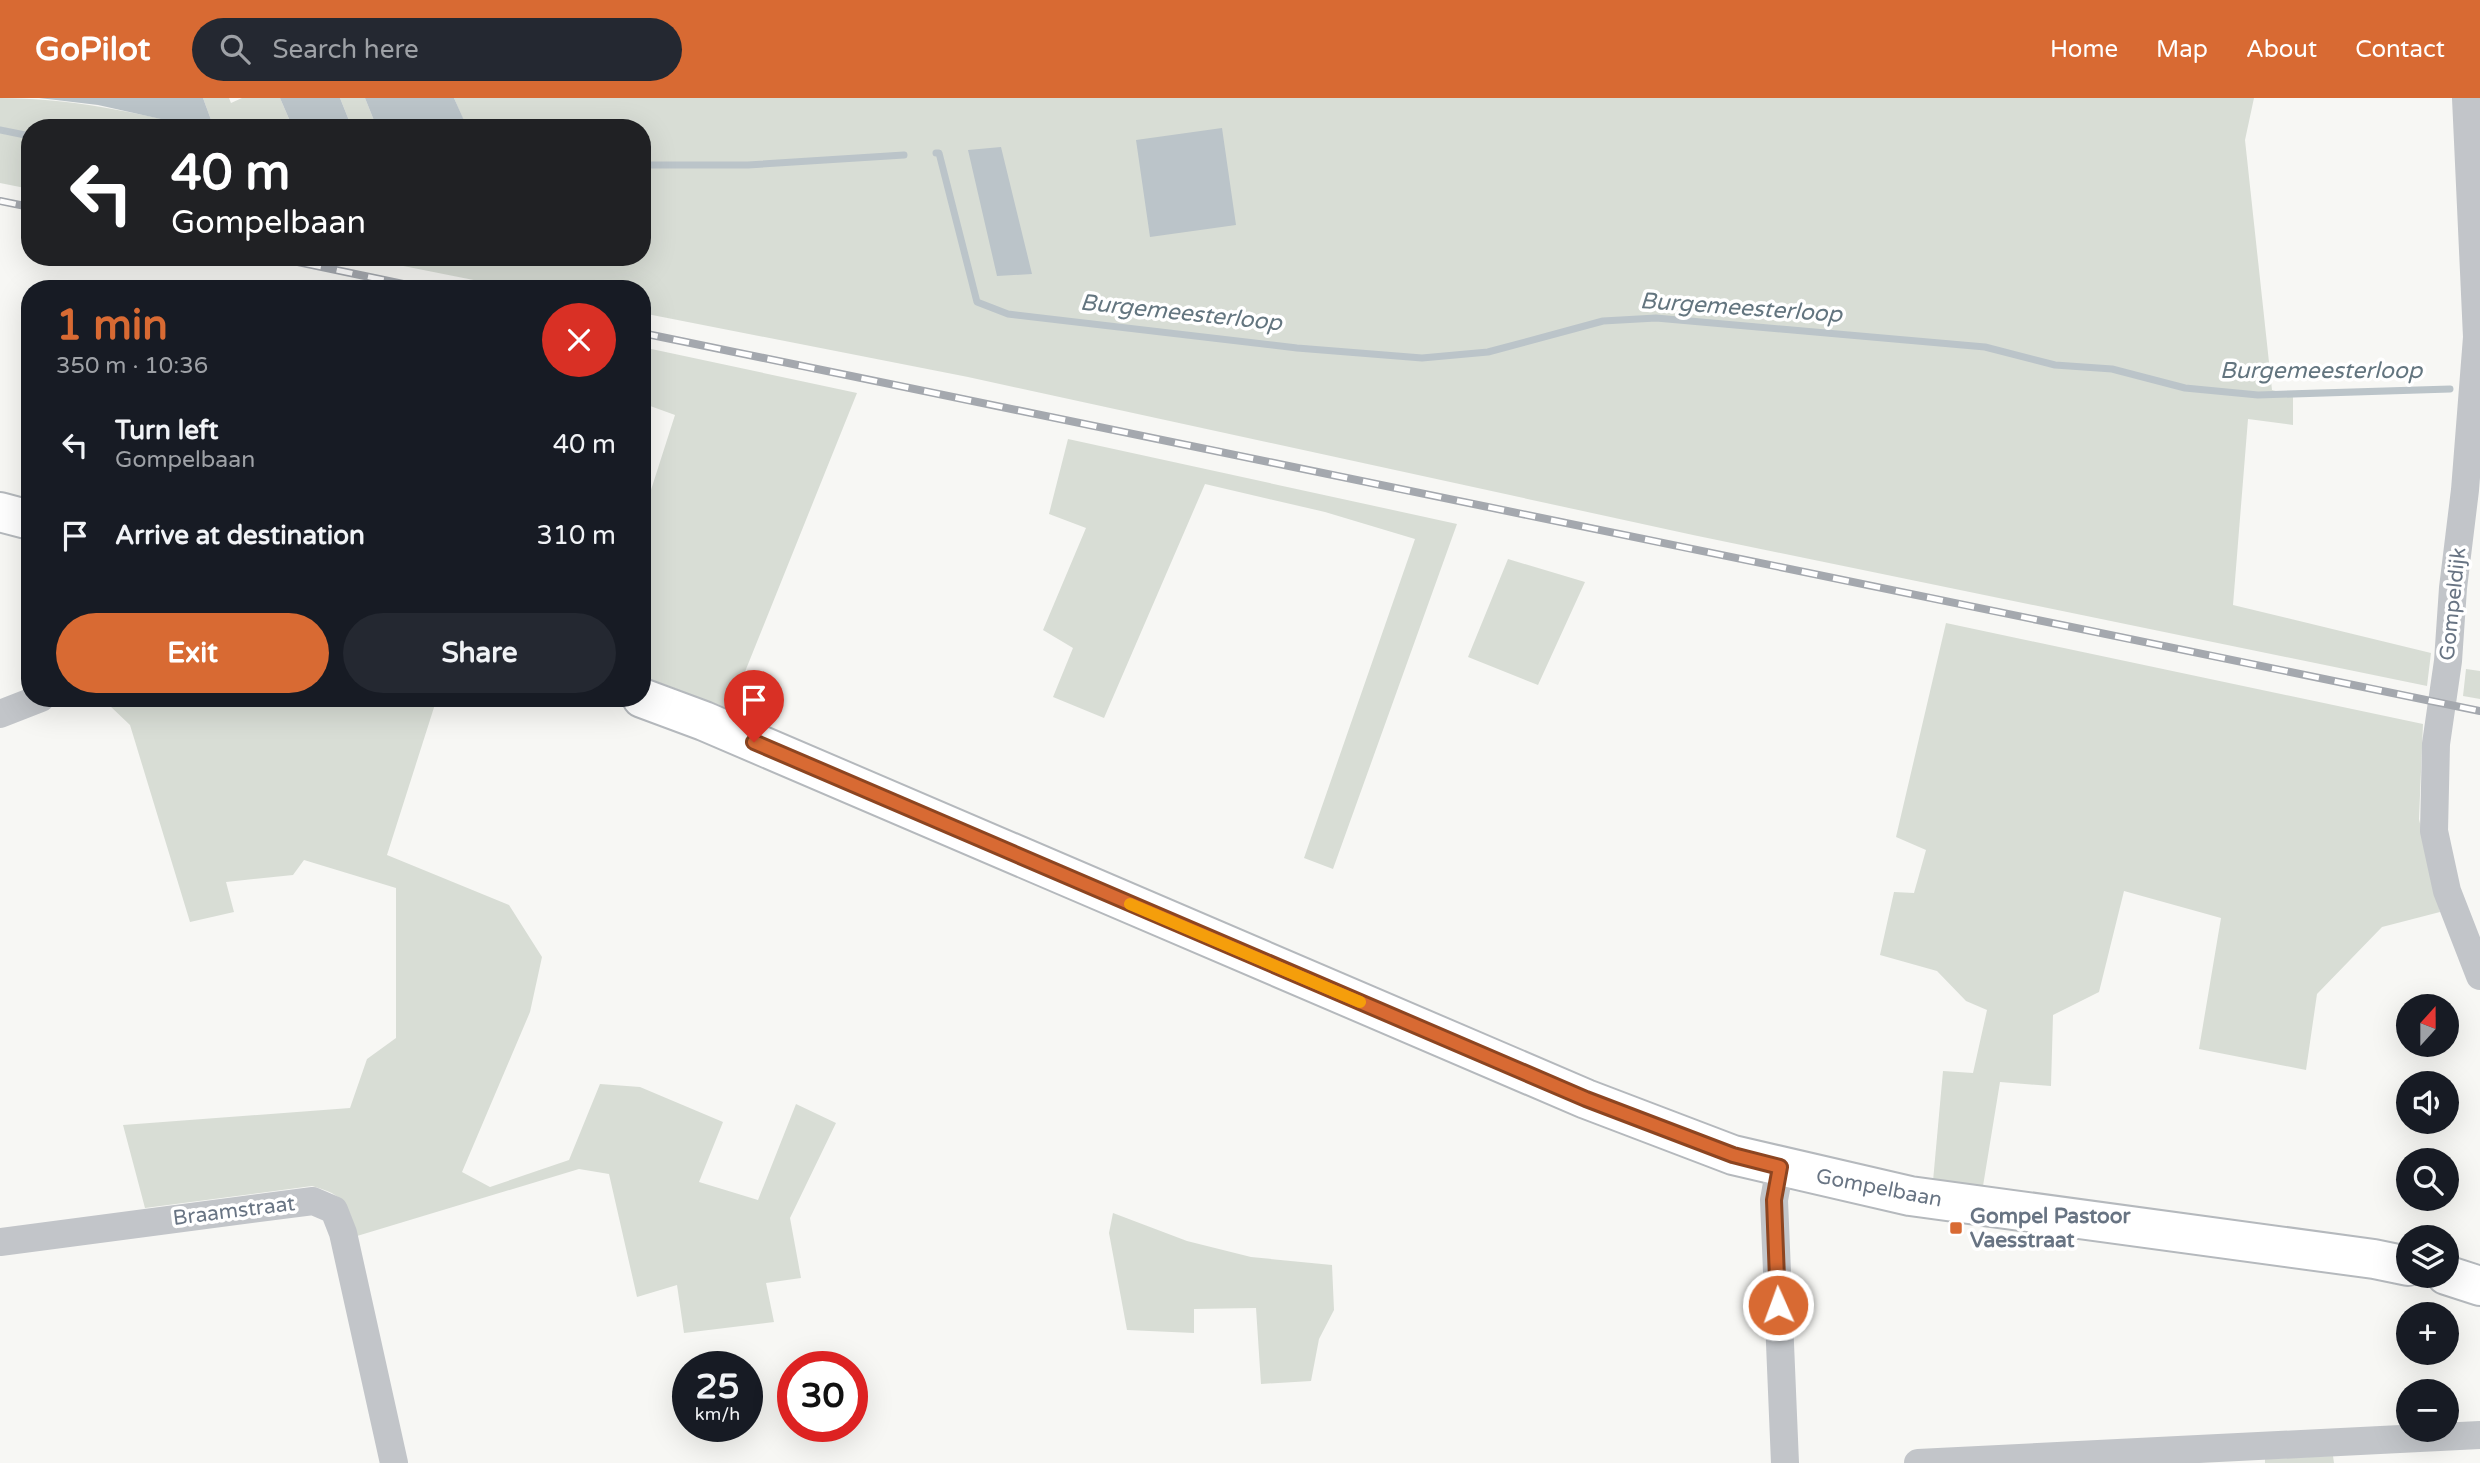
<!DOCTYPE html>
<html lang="en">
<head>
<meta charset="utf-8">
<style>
  :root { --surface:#171b24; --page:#242831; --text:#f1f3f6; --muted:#9ea1a6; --accent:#d86a33 }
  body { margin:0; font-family:"Varela Round",sans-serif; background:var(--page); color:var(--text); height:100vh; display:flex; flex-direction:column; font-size:26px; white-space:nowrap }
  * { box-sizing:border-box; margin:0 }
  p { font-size:23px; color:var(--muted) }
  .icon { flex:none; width:38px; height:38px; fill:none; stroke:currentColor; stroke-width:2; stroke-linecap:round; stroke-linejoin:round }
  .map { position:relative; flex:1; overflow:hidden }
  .details { position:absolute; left:21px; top:182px; width:630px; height:427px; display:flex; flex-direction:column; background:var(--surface); border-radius:28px; box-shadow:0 7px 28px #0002 }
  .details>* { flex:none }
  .banner { position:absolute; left:21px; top:21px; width:630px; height:147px; border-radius:28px; box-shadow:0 7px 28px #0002; background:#202124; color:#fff; overflow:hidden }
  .needle { width:46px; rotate:21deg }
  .controls { position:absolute; left:2396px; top:896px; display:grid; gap:14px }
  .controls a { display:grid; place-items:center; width:63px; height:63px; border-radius:50%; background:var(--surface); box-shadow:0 7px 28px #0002; font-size:35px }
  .speed { position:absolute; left:672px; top:1253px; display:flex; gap:14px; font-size:35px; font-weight:700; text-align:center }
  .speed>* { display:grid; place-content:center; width:91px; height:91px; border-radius:50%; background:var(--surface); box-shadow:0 7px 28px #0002; line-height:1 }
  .speed small { font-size:18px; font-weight:400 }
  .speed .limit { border:10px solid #d22; background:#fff; color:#111 }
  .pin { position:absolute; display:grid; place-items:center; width:60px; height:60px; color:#fff; margin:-72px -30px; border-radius:50% 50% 50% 0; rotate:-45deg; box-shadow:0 0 7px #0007 }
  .pin .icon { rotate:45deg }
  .me { position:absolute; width:77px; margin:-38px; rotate:358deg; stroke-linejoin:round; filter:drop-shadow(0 0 5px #0008) }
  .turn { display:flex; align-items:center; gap:24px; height:147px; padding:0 35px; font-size:32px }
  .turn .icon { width:91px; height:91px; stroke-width:2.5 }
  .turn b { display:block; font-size:49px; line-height:60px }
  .round { display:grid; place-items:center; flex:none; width:74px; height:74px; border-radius:37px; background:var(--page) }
  .overview { display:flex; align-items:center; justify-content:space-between; height:119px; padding:0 35px }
  h1 { font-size:42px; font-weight:700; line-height:52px; color:var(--accent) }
  .button { display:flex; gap:14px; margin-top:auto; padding:14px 35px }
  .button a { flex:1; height:80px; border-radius:42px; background:var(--accent); color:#fff; font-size:28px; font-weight:700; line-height:80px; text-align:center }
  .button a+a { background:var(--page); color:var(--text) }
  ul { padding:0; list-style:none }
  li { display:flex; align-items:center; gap:21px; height:91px; padding:0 35px }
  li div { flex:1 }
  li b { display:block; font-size:26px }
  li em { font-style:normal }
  header { display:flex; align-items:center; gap:42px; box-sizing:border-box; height:98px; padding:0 35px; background:var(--accent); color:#fff }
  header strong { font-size:33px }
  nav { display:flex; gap:38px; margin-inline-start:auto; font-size:24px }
  .search { width:490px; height:63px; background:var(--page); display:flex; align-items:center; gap:18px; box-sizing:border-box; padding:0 24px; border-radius:38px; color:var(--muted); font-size:26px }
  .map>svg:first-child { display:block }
  .green { fill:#d8ddd5 }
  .water { fill:#bbc4c9 }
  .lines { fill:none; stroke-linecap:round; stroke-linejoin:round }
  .stream { stroke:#bbc4c9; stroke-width:7 }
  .secondary-casing { stroke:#b5b9bd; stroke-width:42 }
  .street { stroke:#c2c5c9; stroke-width:28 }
  .secondary { stroke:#fff; stroke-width:38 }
  .rail-casing { stroke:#a4a8ae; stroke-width:8 }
  .rail { stroke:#fff; stroke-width:5; stroke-dasharray:16; stroke-linecap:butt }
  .route-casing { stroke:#8c4521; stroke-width:18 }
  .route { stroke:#d86a33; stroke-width:12 }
  .slow { stroke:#f59e0b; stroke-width:12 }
  .poi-dot { fill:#d86a33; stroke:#fff; stroke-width:2.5 }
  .labels { text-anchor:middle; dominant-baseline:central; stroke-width:7; stroke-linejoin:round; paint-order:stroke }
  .street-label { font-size:21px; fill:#687483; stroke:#fff }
  .poi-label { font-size:21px; font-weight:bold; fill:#687483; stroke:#fff; text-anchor:start }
  .water-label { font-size:23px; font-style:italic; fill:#63757f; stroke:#fff }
</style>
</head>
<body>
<header>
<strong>GoPilot</strong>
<div class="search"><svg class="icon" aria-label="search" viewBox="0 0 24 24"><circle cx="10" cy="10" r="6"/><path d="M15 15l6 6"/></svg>Search here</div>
<nav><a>Home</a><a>Map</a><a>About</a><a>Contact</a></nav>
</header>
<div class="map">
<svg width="2480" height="1365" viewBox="0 0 2480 1365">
  <rect width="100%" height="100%" fill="#f7f7f4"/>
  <path class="green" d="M 0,0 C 71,0 132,14 201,30 L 30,30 L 30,91 L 0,85 Z
    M 203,0 L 229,0 L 231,5 L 242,0 L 280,0 L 293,30 L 214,30 Z
    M 340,0 L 365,0 L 377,30 L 352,30 Z
    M 454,0 L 2254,0 L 2245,42 L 2272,292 L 2293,298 L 2293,327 L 2248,321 L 2233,507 L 2431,555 L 2427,588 L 1693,437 L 968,279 L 642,215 L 642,191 L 519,191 L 358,159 L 642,159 L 642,30 L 462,30 L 466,28 Z
    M 642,249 L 857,295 L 730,611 L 642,578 L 642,420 L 675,317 L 642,305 Z
    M 1068,341 L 1457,426 L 1333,771 L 1304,760 L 1415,441 L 1325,414 L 1205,386 L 1104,620 L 1053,599 L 1073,550 L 1043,532 L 1086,430 L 1049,416 Z
    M 1508,461 L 1585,484 L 1538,587 L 1468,559 Z
    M 1946,525 L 2423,626 L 2419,721 L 2440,814 L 2382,829 L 2317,896 L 2306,972 L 2199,951 L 2221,820 L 2124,793 L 2099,894 L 2053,917 L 2051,988 L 2000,984 L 1983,1088 L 1933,1083 L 1943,973 L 1973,975 L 1987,912 L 1966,903 L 1937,873 L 1880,857 L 1894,794 L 1914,795 L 1926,752 L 1896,739 Z
    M 2466,571 L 2480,573 L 2480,601 L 2463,598 Z
    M 128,600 L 437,600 L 387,757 L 509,807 L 542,859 L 530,914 L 462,1074 L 490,1089 L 569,1062 L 600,986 L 640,989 L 723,1024 L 699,1084 L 758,1102 L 796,1006 L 836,1025 L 790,1120 L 801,1180 L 766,1185 L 774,1224 L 684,1235 L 677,1187 L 637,1199 L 609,1076 L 579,1071 L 357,1138 C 348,1106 345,1097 312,1088 L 145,1110 L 123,1027 L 350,1010 L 367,961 L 396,940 L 396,790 L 304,762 L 293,777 L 226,784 L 234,814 L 190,824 L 130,627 L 110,608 Z
    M 1113,1115 L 1187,1143 L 1251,1159 L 1332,1167 L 1334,1212 L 1319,1241 L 1311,1283 L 1261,1286 L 1256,1210 L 1194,1211 L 1194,1235 L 1127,1232 L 1109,1135 Z
    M 2333,1358 L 2334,1365 L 2265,1365 L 2265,1361 Z"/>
  <path class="water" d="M 39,0 L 203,0 L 214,30 L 201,30 L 98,7 Z
    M 280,0 L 340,0 L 352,30 L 293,30 Z
    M 365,0 L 454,0 L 467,29 L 377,30 Z
    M 1222,30 L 1236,127 L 1150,139 L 1136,42 Z
    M 1001,49 L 1032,176 L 997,178 L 968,52 Z"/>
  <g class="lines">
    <path class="stream" d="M 0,32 L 30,38
      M 936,55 L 939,55 L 977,204 L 1008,216 L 1297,250 L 1422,260 L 1488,254 L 1603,223 L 1656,220 L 1985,249 L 2055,267 L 2112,271 L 2185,290 L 2258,297 L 2450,291
      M 642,67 L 748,67 L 904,57"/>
    <g class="secondary-casing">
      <path id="secondary" d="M 0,414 L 30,422
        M 642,600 L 704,623 L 1586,1001 L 1733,1057 L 1910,1098 L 2374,1161 L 2408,1168
        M 2446,1177 L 2480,1188"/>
    </g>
    <path class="street" d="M 2466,0 L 2477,239 L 2465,392 L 2453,490 L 2448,563 L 2436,646 L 2434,733 L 2447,793 L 2480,878
      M 0,616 L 41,600
      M 1780,1069 L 1774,1102 L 1785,1365
      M 0,1144 L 313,1103 L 334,1112 L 343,1135 L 394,1365
      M 1918,1365 L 2480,1337"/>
    <use href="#secondary" class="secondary"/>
    <g class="rail-casing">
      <path id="rail" d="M 0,103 L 30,109
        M 274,159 L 427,191
        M 642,235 L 2480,613"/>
    </g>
    <use href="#rail" class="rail"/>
  </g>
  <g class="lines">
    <g class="route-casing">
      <path id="route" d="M 754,644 L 1586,1001 L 1733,1057 L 1780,1069 L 1774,1102 L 1778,1207"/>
    </g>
    <use href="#route" class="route"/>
    <path class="slow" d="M 1130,806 L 1360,904"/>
  </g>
  <rect class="poi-dot" x="1949" y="1123" width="14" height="14" rx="3.5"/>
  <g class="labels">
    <g class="street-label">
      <text transform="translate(2453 506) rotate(-84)">Gompeldijk</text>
      <text transform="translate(1879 1090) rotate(11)">Gompelbaan</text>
      <text transform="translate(234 1113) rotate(-7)">Braamstraat</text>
    </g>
    <g class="poi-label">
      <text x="1970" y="1118">Gompel Pastoor<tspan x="1970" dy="24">Vaesstraat</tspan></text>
    </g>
    <g class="water-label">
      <text transform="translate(1741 210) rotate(4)">Burgemeesterloop</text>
      <text transform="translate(1181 215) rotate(6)">Burgemeesterloop</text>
      <text x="2321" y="273">Burgemeesterloop</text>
    </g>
  </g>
</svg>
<div class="controls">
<a><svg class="needle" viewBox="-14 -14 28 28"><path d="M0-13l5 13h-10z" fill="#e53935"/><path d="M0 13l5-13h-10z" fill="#9ea1a6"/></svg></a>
<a><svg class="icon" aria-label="sound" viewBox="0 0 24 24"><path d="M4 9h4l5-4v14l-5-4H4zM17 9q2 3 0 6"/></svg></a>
<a><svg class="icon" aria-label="search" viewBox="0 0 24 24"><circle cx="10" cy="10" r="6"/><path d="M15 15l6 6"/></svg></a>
<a><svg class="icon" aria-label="layers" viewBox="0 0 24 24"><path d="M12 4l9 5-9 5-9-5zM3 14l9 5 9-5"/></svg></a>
<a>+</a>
<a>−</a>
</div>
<div class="speed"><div>25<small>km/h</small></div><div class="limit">30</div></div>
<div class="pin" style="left:754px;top:644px;background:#d93025"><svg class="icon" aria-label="arrive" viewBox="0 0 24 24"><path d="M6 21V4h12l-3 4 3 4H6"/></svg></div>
<svg class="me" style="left:1778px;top:1207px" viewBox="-20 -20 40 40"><circle r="17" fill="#d86a33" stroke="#fff" stroke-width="3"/><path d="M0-11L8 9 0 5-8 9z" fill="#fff"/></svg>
<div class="banner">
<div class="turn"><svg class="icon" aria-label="left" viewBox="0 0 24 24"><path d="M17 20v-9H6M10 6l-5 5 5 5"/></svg><div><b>40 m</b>Gompelbaan</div></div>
</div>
<section class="details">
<div class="overview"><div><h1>1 min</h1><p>350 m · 10:36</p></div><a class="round" style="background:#d93025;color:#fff"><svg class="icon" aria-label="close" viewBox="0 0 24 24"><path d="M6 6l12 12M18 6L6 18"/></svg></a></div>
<ul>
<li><svg class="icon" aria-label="left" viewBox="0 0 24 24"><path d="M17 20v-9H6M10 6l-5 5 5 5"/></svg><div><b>Turn left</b><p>Gompelbaan</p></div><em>40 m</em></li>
<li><svg class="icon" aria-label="arrive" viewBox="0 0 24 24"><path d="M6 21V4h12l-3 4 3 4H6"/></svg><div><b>Arrive at destination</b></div><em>310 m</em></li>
</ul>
<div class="button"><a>Exit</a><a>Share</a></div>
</section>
</div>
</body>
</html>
